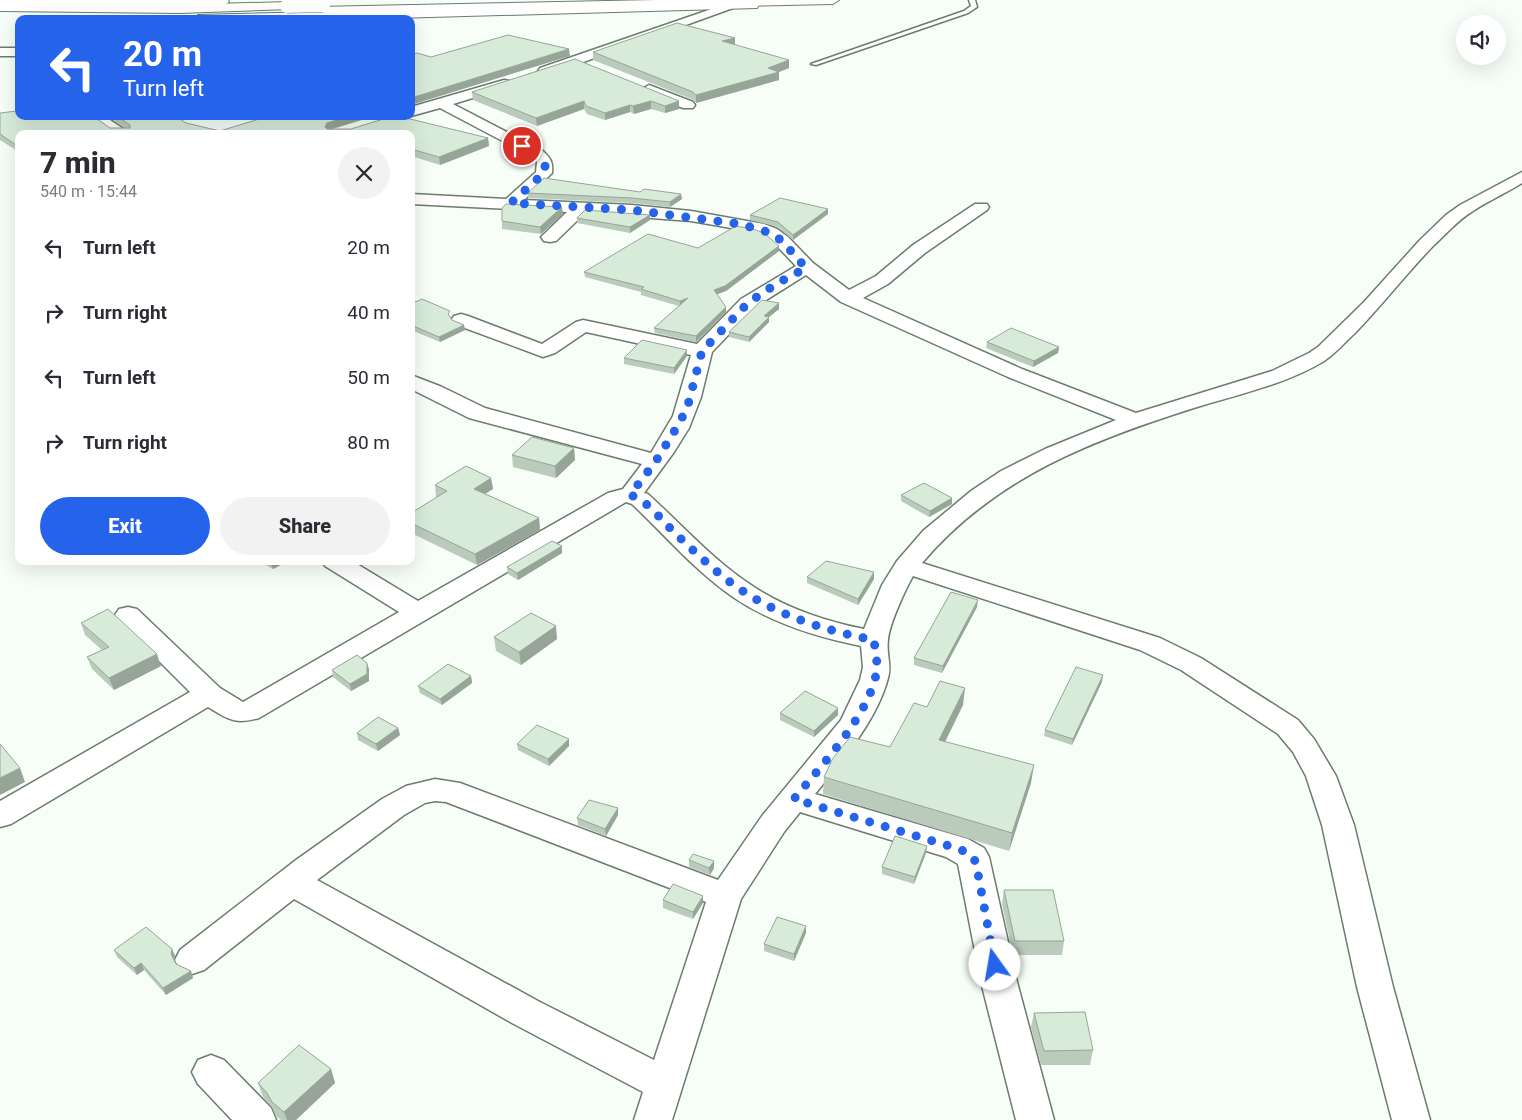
<!DOCTYPE html>
<html lang="en">
<head>
<meta charset="utf-8">
<style>
  :root { --surface:#fff; --page:#f2f2f3; --text:#2b2b33; --muted:#7c7c81; --accent:#2563eb }
  body { margin:0; font-family:Roboto,sans-serif; background:var(--page); color:var(--text); height:100vh; display:flex; flex-direction:column; font-size:19px; white-space:nowrap }
  * { box-sizing:border-box; margin:0 }
  p { font-size:16px; color:var(--muted) }
  .icon { flex:none; width:28px; height:28px; fill:none; stroke:currentColor; stroke-width:2; stroke-linecap:round; stroke-linejoin:round }
  .map { position:relative; flex:1; overflow:hidden }
  .drawer { position:absolute; left:15px; top:130px; width:400px; height:435px; display:flex; flex-direction:column; background:var(--surface); border-radius:10px; box-shadow:0 5px 20px #0002 }
  .drawer>* { flex:none }
  .top-card { position:absolute; left:15px; top:15px; width:400px; height:105px; border-radius:10px; box-shadow:0 5px 20px #0002; background:#2563eb; color:#fff; overflow:hidden }
  .tools { position:absolute; left:1456px; top:15px; display:grid; gap:10px }
  .tools a { display:grid; place-items:center; width:50px; height:50px; border-radius:50%; background:var(--surface); box-shadow:0 5px 20px #0002; font-size:25px }
  .pin { position:absolute; display:grid; place-items:center; width:42px; height:42px; color:#fff; margin:-21px; border:2px solid #fff; border-radius:50%; box-shadow:0 1px 5px #0007 }
  .me { position:absolute; width:55px; margin:-28px; rotate:347deg; stroke-linejoin:round; filter:drop-shadow(0 0 4px #0008) }
  .turn { display:flex; align-items:center; gap:18px; height:105px; padding:0 25px; font-size:22px }
  .turn .icon { width:65px; height:65px; stroke-width:2.5 }
  .turn b { display:block; font-size:35px; line-height:42px }
  .round { display:grid; place-items:center; flex:none; width:52px; height:52px; border-radius:26px; background:var(--page) }
  .overview { display:flex; align-items:center; justify-content:space-between; height:85px; padding:0 25px }
  h1 { font-size:30px; font-weight:800; line-height:38px }
  .primary-button { display:flex; gap:10px; margin-top:auto; padding:10px 25px }
  .primary-button a { flex:1; height:58px; border-radius:30px; background:var(--accent); color:#fff; font-size:20px; font-weight:800; line-height:58px; text-align:center }
  .primary-button a+a { background:var(--page); color:var(--text) }
  ul { padding:0; list-style:none }
  li { display:flex; align-items:center; gap:15px; height:65px; padding:0 25px }
  li div { flex:1 }
  li b { display:block; font-size:19px }
  li em { font-style:normal }
  .map>svg:first-child { display:block }
  .lines { fill:none; stroke-linecap:round; stroke-linejoin:round }
  .service-casing { stroke:#6b7c6c; stroke-width:3 }
  .minor-casing { stroke:#6b7c6c; stroke-width:3 }
  .tertiary-casing { stroke:#6b7c6c; stroke-width:2 }
  .trunk-casing { stroke:#6b7c6c; stroke-width:2 }
  .service { fill:#fff; fill-rule:evenodd }
  .minor { fill:#fff; fill-rule:evenodd }
  .tertiary { fill:#fff; fill-rule:evenodd }
  .trunk { fill:#fff; fill-rule:evenodd }
  .trunk-bridge-casing { stroke:#6b7c6c; stroke-width:15; stroke-linecap:butt }
  .trunk-bridge { stroke:#fff; stroke-width:14 }
  .wall { fill:#bacabb }
  .shaded-wall { fill:#97a498 }
  .building { fill:#d8ebd9; stroke:#97a498 }
  .route { stroke:#2563eb; stroke-width:9; stroke-dasharray:0 16.2 }
</style>
</head>
<body>
<div class="map">
<svg width="1522" height="1120" viewBox="0 0 1522 1120">
  <rect width="100%" height="100%" fill="#f6fef7"/>
  <g class="lines">
    <g class="service-casing">
      <path id="service" d="M 969,0 L 975,0 L 977,7 L 968,13 L 816,65 L 811,64 L 964,11 L 971,6 Z"/>
    </g>
    <g class="minor-casing">
      <path id="minor" d="M 729,3 L 735,6 L 733,8 L 550,74 L 540,74 L 538,71 L 540,68 Z
        M 0,48 L 19,48 L 19,56 L 0,56 Z
        M 504,80 L 509,81 L 511,84 L 509,87 L 453,104 L 543,151 C 551,159 553,162 552,173 L 524,200 L 632,205 L 691,211 L 764,224 L 777,229 L 788,237 L 813,263 L 849,290 L 876,276 L 913,245 L 975,204 L 987,204 L 989,207 L 987,210 L 925,253 L 888,284 L 863,298 L 1022,369 L 1136,413 L 1272,371 L 1309,353 L 1318,347 L 1364,302 L 1420,240 L 1446,215 L 1460,205 L 1522,172 L 1522,183 C 1506,193 1488,201 1473,211 C 1458,220 1446,234 1433,246 C 1406,274 1382,305 1355,333 C 1345,342 1336,353 1324,361 C 1286,384 1240,394 1197,407 C 1092,440 995,477 922,563 L 1160,638 L 1201,658 L 1298,720 L 1314,739 L 1336,776 L 1354,825 L 1393,987 L 1430,1120 L 1392,1120 L 1357,987 L 1322,825 L 1306,776 L 1293,752 L 1278,734 L 1181,670 L 1140,650 L 913,576 C 905,590 889,625 888,640 C 886,654 892,665 888,678 C 877,720 842,761 815,794 L 968,839 L 984,848 L 989,857 L 1017,982 L 1054,1120 L 1016,1120 L 981,982 L 958,864 L 946,857 L 800,812 L 784,832 L 741,899 L 672,1120 L 634,1120 L 643,1092 L 512,1023 L 294,899 L 204,970 L 192,974 L 180,970 L 175,960 L 180,950 L 296,860 L 382,799 L 406,786 L 435,779 L 460,783 L 718,880 L 762,816 L 841,720 L 860,680 L 863,667 L 861,646 C 816,637 771,623 733,597 C 695,571 665,535 632,504 L 626,502 L 259,718 C 235,725 228,719 208,707 L 11,824 L 0,827 L 0,801 L 190,692 L 119,621 L 115,615 L 119,609 L 128,607 L 137,609 L 220,688 L 243,702 L 399,612 L 325,566 L 322,561 L 352,561 L 418,601 L 608,493 L 623,489 L 642,464 L 469,418 L 411,389 L 411,375 L 442,387 L 485,408 L 651,453 L 673,416 L 691,355 L 586,332 L 555,353 L 543,357 L 454,324 L 451,320 L 454,316 L 461,314 L 468,316 L 542,344 L 576,322 L 583,320 L 697,344 L 741,299 L 796,266 L 776,245 L 765,237 L 754,232 L 691,221 L 585,213 L 556,241 L 550,242 L 544,241 L 541,237 L 567,212 L 411,204 L 411,194 L 506,199 L 536,172 L 537,162 L 533,157 L 440,108 L 411,116 L 411,107 ZM 806,275 L 841,302 L 1008,377 L 1116,420 L 1045,449 L 1001,471 L 971,491 L 923,531 L 897,561 L 882,585 L 864,629 C 824,621 785,608 751,585 C 713,560 682,525 648,494 L 644,493 L 674,452 L 689,428 L 701,397 L 712,352 L 755,307 ZM 435,801 L 446,802 L 706,902 L 654,1060 L 538,1001 L 317,880 L 404,815 L 425,803 Z
        M 649,85 L 693,102 L 695,105 L 693,108 L 683,108 L 644,92 L 642,89 Z
        M 87,116 L 104,116 L 131,134 L 113,134 Z
        M 211,1055 L 224,1060 L 271,1108 L 276,1120 L 232,1120 L 198,1084 L 192,1072 L 198,1060 Z"/>
    </g>
    <g class="tertiary-casing">
      <path id="tertiary" d="M 0,0 L 228,0 L 229,2 L 223,6 L 0,5 Z
        M 753,1 L 757,2 L 759,5 L 757,8 L 360,19 L 192,19 L 198,15 Z"/>
    </g>
    <g class="trunk-casing">
      <path id="trunk" d="M 656,0 L 839,0 L 833,4 L 316,15 L 310,11 L 316,7 Z
        M 287,2 L 291,3 L 293,6 L 291,9 L 180,13 L 0,11 L 0,3 L 180,5 Z"/>
    </g>
    <use href="#service" class="service"/>
    <use href="#minor" class="minor"/>
    <use href="#tertiary" class="tertiary"/>
    <use href="#trunk" class="trunk"/>
    <g class="trunk-bridge-casing">
      <path id="trunk-bridge" d="M 287,6 L 323,5"/>
    </g>
    <use href="#trunk-bridge" class="trunk-bridge"/>
  </g>
  <path class="wall" d="M 735,38 L 735,45 L 789,68 L 778,72 L 779,80 L 696,103 L 694,100 L 593,60 L 593,52 Z
    M 575,59 L 679,109 L 665,113 L 651,109 L 634,114 L 630,112 L 605,120 L 587,114 L 584,109 L 537,126 L 473,100 L 472,92 Z
    M 0,113 L 110,128 L 125,128 L 108,116 L 175,116 L 186,123 L 220,131 L 375,116 L 333,129 L 488,138 L 489,146 L 440,165 L 411,156 L 411,134 L 19,134 L 19,152 L 0,140 Z
    M 528,193 L 682,199 L 670,207 L 632,203 L 528,198 Z
    M 828,209 L 828,214 L 793,240 L 778,227 L 750,220 L 750,215 Z
    M 563,214 L 541,234 L 502,229 L 502,221 Z
    M 650,215 L 650,220 L 630,233 L 577,223 L 577,218 Z
    M 698,248 L 779,251 L 726,291 L 717,294 L 726,312 L 696,342 L 655,333 L 654,328 L 679,306 L 641,295 L 641,292 L 585,277 L 584,272 Z
    M 779,303 L 779,309 L 769,317 L 769,322 L 749,342 L 729,337 L 729,332 Z
    M 411,304 L 451,317 L 450,318 L 452,320 L 464,325 L 465,330 L 440,342 L 411,330 Z
    M 987,342 L 1059,347 L 1058,353 L 1033,367 L 986,348 Z
    M 687,356 L 674,374 L 624,364 L 624,358 Z
    M 574,448 L 575,460 L 556,478 L 513,467 L 512,455 Z
    M 491,478 L 493,489 L 485,494 L 539,518 L 540,530 L 477,565 L 411,533 L 411,513 L 438,497 L 436,497 L 435,485 Z
    M 901,495 L 952,504 L 929,517 L 901,501 Z
    M 562,546 L 562,553 L 518,580 L 508,574 L 507,567 Z
    M 259,561 L 288,561 L 273,569 Z
    M 807,577 L 874,579 L 858,605 L 807,583 Z
    M 977,607 L 942,673 L 914,665 L 914,658 Z
    M 81,623 L 161,666 L 114,690 L 92,669 L 87,657 L 102,650 L 85,635 Z
    M 494,637 L 557,639 L 521,665 L 496,651 Z
    M 369,669 L 369,681 L 351,691 L 333,677 L 332,670 Z
    M 471,676 L 472,683 L 442,705 L 420,693 L 418,686 Z
    M 1102,682 L 1072,745 L 1044,736 L 1045,730 Z
    M 963,705 L 945,742 L 1031,783 L 1009,851 L 823,794 L 824,777 L 890,747 L 927,707 Z
    M 838,708 L 838,715 L 814,737 L 780,720 L 780,713 Z
    M 398,728 L 400,735 L 378,751 L 358,740 L 357,733 Z
    M 569,739 L 569,746 L 549,766 L 518,750 L 517,744 Z
    M 618,815 L 606,836 L 578,825 L 577,818 Z
    M 927,846 L 926,853 L 914,884 L 882,874 L 882,867 Z
    M 689,860 L 714,861 L 714,868 L 710,875 L 689,867 Z
    M 1004,890 L 1064,941 L 1062,955 L 1013,955 L 1002,904 Z
    M 663,900 L 703,903 L 693,919 L 663,908 Z
    M 806,926 L 806,933 L 794,961 L 764,951 L 764,944 Z
    M 172,949 L 175,956 L 174,960 L 176,964 L 191,971 L 193,978 L 166,995 L 144,970 L 137,975 L 117,957 L 114,950 Z
    M 1034,1013 L 1093,1050 L 1090,1065 L 1041,1065 L 1031,1027 Z
    M 331,1069 L 335,1083 L 296,1120 L 281,1120 L 277,1117 L 272,1107 L 263,1097 L 258,1083 Z"/>
  <path class="shaded-wall" d="M 735,38 L 735,45 L 722,41 Z
    M 569,49 L 570,56 L 411,105 L 411,98 Z
    M 789,60 L 789,68 L 774,74 L 779,72 L 779,80 L 696,103 L 696,95 Z
    M 584,101 L 584,109 L 537,126 L 536,118 Z
    M 651,101 L 651,109 L 634,114 L 633,106 Z
    M 679,101 L 679,109 L 665,113 L 665,106 Z
    M 630,105 L 630,112 L 605,120 L 605,113 Z
    M 349,116 L 375,116 L 328,130 L 325,127 L 327,123 Z
    M 488,138 L 489,146 L 440,165 L 439,157 Z
    M 681,194 L 682,199 L 670,207 L 670,202 Z
    M 562,207 L 563,214 L 541,234 L 540,227 Z
    M 828,209 L 828,214 L 793,240 L 793,235 Z
    M 650,215 L 650,220 L 630,233 L 630,227 Z
    M 779,246 L 779,251 L 726,291 L 715,295 L 714,290 Z
    M 688,298 L 680,306 L 680,301 Z
    M 779,303 L 779,309 L 769,317 L 769,322 L 749,342 L 749,337 L 764,316 Z
    M 726,307 L 726,312 L 696,342 L 696,336 Z
    M 464,325 L 465,330 L 440,342 L 439,337 Z
    M 1059,347 L 1058,353 L 1033,367 L 1034,361 Z
    M 687,350 L 687,356 L 674,374 L 674,368 Z
    M 574,448 L 575,460 L 556,478 L 555,466 Z
    M 491,478 L 493,489 L 475,500 L 474,489 Z
    M 952,498 L 952,504 L 929,517 L 930,511 Z
    M 539,518 L 540,530 L 477,565 L 475,554 Z
    M 562,546 L 562,553 L 518,580 L 517,573 Z
    M 274,561 L 288,561 L 273,569 L 271,563 Z
    M 874,572 L 874,579 L 858,605 L 858,599 Z
    M 978,600 L 977,607 L 942,673 L 943,666 Z
    M 556,626 L 557,639 L 521,665 L 519,652 Z
    M 157,654 L 161,666 L 114,690 L 109,678 Z
    M 367,663 L 369,669 L 369,681 L 351,691 L 350,684 Z
    M 1103,675 L 1102,682 L 1072,745 L 1073,739 Z
    M 471,676 L 472,683 L 442,705 L 440,699 Z
    M 965,688 L 963,705 L 937,758 L 939,740 Z
    M 838,708 L 838,715 L 814,737 L 814,731 Z
    M 398,728 L 400,735 L 378,751 L 376,744 Z
    M 569,739 L 569,746 L 549,766 L 548,759 Z
    M 1034,765 L 1031,783 L 1009,851 L 1012,833 Z
    M 20,768 L 25,782 L 0,795 L 0,778 Z
    M 618,808 L 618,815 L 606,836 L 605,829 Z
    M 927,846 L 926,853 L 914,884 L 915,877 Z
    M 714,861 L 714,868 L 710,875 L 709,868 Z
    M 703,896 L 703,903 L 693,919 L 693,912 Z
    M 806,926 L 806,933 L 794,961 L 794,954 Z
    M 172,949 L 175,956 L 173,961 L 171,954 Z
    M 141,963 L 144,970 L 137,975 L 134,968 Z
    M 191,971 L 193,978 L 166,995 L 163,988 Z
    M 331,1069 L 335,1083 L 296,1120 L 287,1120 L 284,1112 Z"/>
  <path class="building" d="M 677,23 L 735,38 L 722,41 L 789,60 L 768,68 L 779,72 L 696,95 L 693,92 L 593,52 Z
    M 508,35 L 569,49 L 411,98 L 411,55 L 417,53 L 431,57 Z
    M 575,59 L 679,101 L 665,106 L 651,101 L 633,106 L 630,105 L 605,113 L 586,106 L 584,101 L 536,118 L 472,92 Z
    M 19,101 L 19,116 L 93,116 L 110,128 L 130,128 L 130,125 L 117,116 L 175,116 L 186,123 L 220,131 L 269,116 L 349,116 L 327,123 L 325,127 L 327,129 L 351,129 L 393,116 L 398,116 L 488,138 L 439,157 L 411,149 L 411,134 L 19,134 L 19,147 L 0,134 L 0,113 L 17,111 Z
    M 544,178 L 640,192 L 644,189 L 681,194 L 670,202 L 632,198 L 528,193 Z
    M 780,198 L 828,209 L 793,235 L 778,222 L 750,215 Z
    M 506,204 L 562,207 L 540,227 L 502,221 L 502,208 Z
    M 585,210 L 650,215 L 630,227 L 577,218 Z
    M 736,226 L 753,229 L 764,233 L 779,246 L 725,286 L 714,290 L 726,307 L 696,336 L 654,328 L 688,298 L 680,301 L 641,289 L 644,287 L 584,272 L 648,234 L 698,248 Z
    M 422,299 L 450,311 L 448,314 L 452,320 L 464,325 L 439,337 L 411,325 L 411,304 Z
    M 762,300 L 779,303 L 764,316 L 769,317 L 749,337 L 729,332 Z
    M 1011,328 L 1059,347 L 1034,361 L 987,342 Z
    M 642,340 L 687,350 L 674,368 L 624,358 Z
    M 532,437 L 574,448 L 555,466 L 512,455 Z
    M 466,466 L 491,478 L 474,489 L 539,518 L 475,554 L 411,523 L 411,513 L 447,491 L 435,485 Z
    M 924,483 L 952,498 L 930,511 L 901,495 Z
    M 552,541 L 562,546 L 517,573 L 507,567 Z
    M 826,561 L 874,572 L 858,599 L 807,577 Z
    M 951,592 L 978,600 L 943,666 L 914,658 Z
    M 108,609 L 157,654 L 109,678 L 87,657 L 109,647 L 81,623 Z
    M 531,613 L 556,626 L 519,652 L 494,637 Z
    M 357,655 L 367,663 L 367,674 L 350,684 L 332,670 Z
    M 448,664 L 471,676 L 440,699 L 418,686 Z
    M 1076,667 L 1103,675 L 1073,739 L 1045,730 Z
    M 940,681 L 965,688 L 939,740 L 1034,765 L 1012,833 L 824,777 L 833,758 L 850,737 L 890,747 L 914,703 L 927,707 Z
    M 805,691 L 838,708 L 814,731 L 780,713 Z
    M 378,717 L 398,728 L 376,744 L 357,733 Z
    M 537,725 L 569,739 L 548,759 L 517,744 Z
    M 0,744 L 20,768 L 0,778 Z
    M 589,800 L 618,808 L 605,829 L 577,818 Z
    M 895,836 L 927,846 L 915,877 L 882,867 Z
    M 693,854 L 714,861 L 709,868 L 689,860 Z
    M 673,884 L 703,896 L 693,912 L 663,900 Z
    M 1004,890 L 1053,890 L 1064,941 L 1015,941 Z
    M 777,917 L 806,926 L 794,954 L 764,944 Z
    M 146,927 L 172,949 L 171,954 L 176,964 L 191,971 L 163,988 L 141,963 L 134,968 L 114,950 Z
    M 1085,1012 L 1093,1050 L 1044,1051 L 1034,1013 Z
    M 299,1045 L 331,1069 L 284,1112 L 272,1102 L 267,1093 L 258,1083 Z"/>
  <g class="lines">
    <path class="route" d="M 522,146 C 535,152 549,157 544,173 L 511,203 L 632,210 L 740,224 L 771,233 L 782,241 L 806,268 L 776,284 L 748,303 L 702,351 L 688,405 L 680,422 L 656,461 L 630,495 C 646,500 657,515 668,526 C 685,543 703,560 721,575 C 766,612 818,629 874,640 C 875,649 877,658 877,667 C 874,710 821,766 794,799 L 956,848 L 966,852 L 973,857 L 976,863 L 995,965"/>
  </g>
</svg>
<div class="tools">
<a><svg class="icon" aria-label="sound" viewBox="0 0 24 24"><path d="M4 9h4l5-4v14l-5-4H4zM17 9q2 3 0 6"/></svg></a>
</div>
<div class="pin" style="left:522px;top:146px;background:#d93025"><svg class="icon" aria-label="arrive" viewBox="0 0 24 24"><path d="M6 21V4h12l-3 4 3 4H6"/></svg></div>
<svg class="me" style="left:995px;top:965px" viewBox="-20 -20 40 40"><circle r="19" fill="#fff"/><path d="M0-13L10 11 0 6-10 11z" fill="#2563eb"/></svg>
<div class="top-card">
<div class="turn"><svg class="icon" aria-label="left" viewBox="0 0 24 24"><path d="M17 20v-9H6M10 6l-5 5 5 5"/></svg><div><b>20 m</b>Turn left</div></div>
</div>
<section class="drawer">
<div class="overview"><div><h1>7 min</h1><p>540 m · 15:44</p></div><a class="round"><svg class="icon" aria-label="close" viewBox="0 0 24 24"><path d="M6 6l12 12M18 6L6 18"/></svg></a></div>
<ul>
<li><svg class="icon" aria-label="left" viewBox="0 0 24 24"><path d="M17 20v-9H6M10 6l-5 5 5 5"/></svg><div><b>Turn left</b></div><em>20 m</em></li>
<li><svg class="icon" aria-label="right" viewBox="0 0 24 24"><path d="M7 20v-9h11M14 6l5 5-5 5"/></svg><div><b>Turn right</b></div><em>40 m</em></li>
<li><svg class="icon" aria-label="left" viewBox="0 0 24 24"><path d="M17 20v-9H6M10 6l-5 5 5 5"/></svg><div><b>Turn left</b></div><em>50 m</em></li>
<li><svg class="icon" aria-label="right" viewBox="0 0 24 24"><path d="M7 20v-9h11M14 6l5 5-5 5"/></svg><div><b>Turn right</b></div><em>80 m</em></li>
</ul>
<div class="primary-button"><a>Exit</a><a>Share</a></div>
</section>
</div>
</body>
</html>
